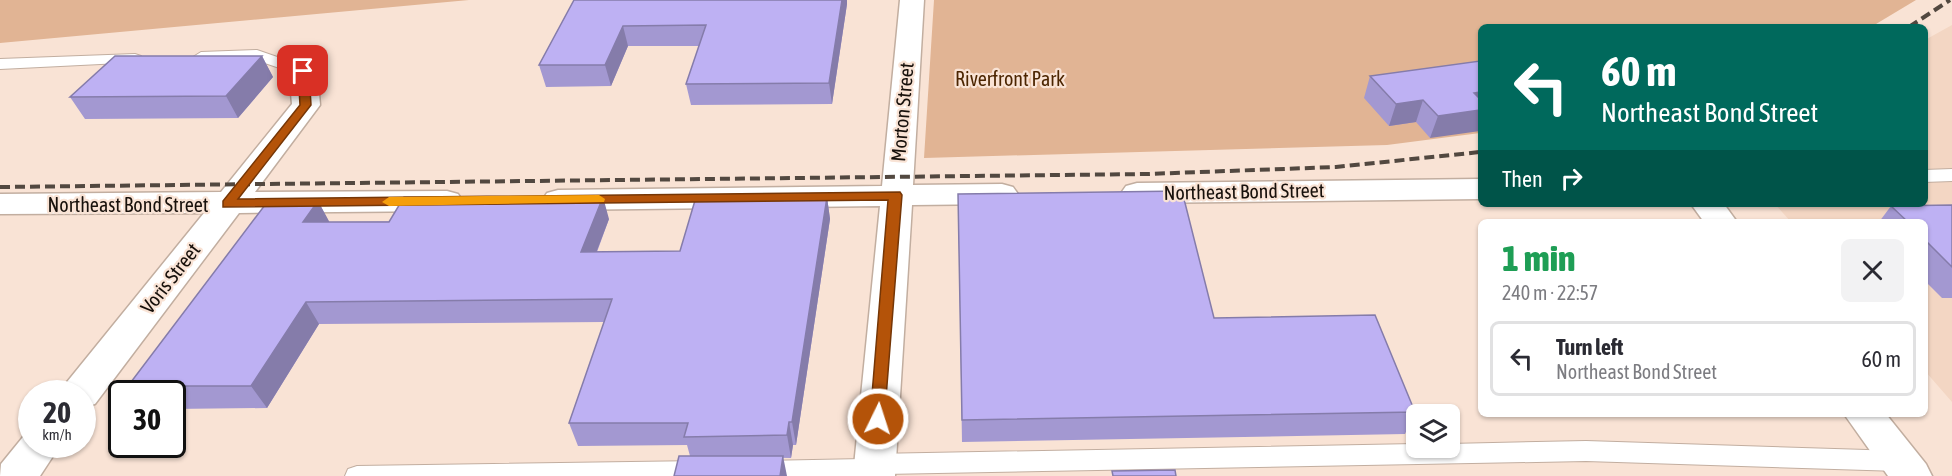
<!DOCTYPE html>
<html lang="en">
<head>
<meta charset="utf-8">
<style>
  :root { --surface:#fff; --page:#f2f2f3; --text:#2b2b33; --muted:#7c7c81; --line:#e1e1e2 }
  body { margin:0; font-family:"Asap Condensed",sans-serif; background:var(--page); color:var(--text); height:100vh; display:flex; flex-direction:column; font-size:22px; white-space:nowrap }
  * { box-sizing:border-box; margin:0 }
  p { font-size:20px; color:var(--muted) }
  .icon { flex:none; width:33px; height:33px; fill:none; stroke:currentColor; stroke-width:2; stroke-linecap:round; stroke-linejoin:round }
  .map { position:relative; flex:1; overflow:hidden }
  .side { position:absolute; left:1478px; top:219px; width:450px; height:198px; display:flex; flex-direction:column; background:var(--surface); border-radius:9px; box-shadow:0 2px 4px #0004 }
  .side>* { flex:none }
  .top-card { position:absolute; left:1478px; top:24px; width:450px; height:183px; border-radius:9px; box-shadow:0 2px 4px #0004; background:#00695c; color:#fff; overflow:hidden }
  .tools { position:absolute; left:1406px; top:404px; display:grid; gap:12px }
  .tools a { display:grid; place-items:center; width:54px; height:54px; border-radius:9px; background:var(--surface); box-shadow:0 2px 4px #0004; font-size:30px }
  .speed { position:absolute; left:18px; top:380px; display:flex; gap:12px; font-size:30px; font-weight:700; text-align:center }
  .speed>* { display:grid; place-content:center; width:78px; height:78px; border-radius:50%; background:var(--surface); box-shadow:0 2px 4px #0004; line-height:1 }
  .speed small { font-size:15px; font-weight:400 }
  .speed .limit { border:3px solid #111; border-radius:9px; background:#fff; color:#111 }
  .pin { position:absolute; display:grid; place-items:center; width:51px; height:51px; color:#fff; margin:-26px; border-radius:12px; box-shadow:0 3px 9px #0006 }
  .me { position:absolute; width:66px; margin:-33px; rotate:4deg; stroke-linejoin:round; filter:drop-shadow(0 0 4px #0008) }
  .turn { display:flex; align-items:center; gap:21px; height:126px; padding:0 24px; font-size:27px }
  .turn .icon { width:78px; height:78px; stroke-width:2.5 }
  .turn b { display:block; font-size:42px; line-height:51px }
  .then { display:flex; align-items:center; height:57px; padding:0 24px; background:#0003; gap:12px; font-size:22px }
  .round { display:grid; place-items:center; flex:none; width:63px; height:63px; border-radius:9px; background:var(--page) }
  .summary { display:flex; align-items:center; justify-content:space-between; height:102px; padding:0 24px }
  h1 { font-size:36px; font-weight:800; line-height:45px; color:#1e9e55 }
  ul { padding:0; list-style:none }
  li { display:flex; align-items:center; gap:18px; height:75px; margin:0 12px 9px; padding:0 12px; border:3px solid var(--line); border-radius:9px }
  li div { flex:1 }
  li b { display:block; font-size:22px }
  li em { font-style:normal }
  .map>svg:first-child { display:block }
  .built { fill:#f3d6c3 }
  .green { fill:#e1b494 }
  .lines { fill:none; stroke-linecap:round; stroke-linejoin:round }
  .lane-casing { stroke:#c2aea0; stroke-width:2 }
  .street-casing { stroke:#c2aea0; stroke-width:3 }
  .lane { fill:#fff; fill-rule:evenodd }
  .street { fill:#fff; fill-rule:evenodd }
  .rail { stroke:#524840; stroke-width:4; stroke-dasharray:10 5; stroke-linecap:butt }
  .wall { fill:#a398d1 }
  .shaded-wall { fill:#857caa }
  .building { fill:#beb1f3; stroke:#857caa; stroke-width:1.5 }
  .route { fill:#b45309; stroke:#753606; stroke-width:1.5 }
  .slow { fill:#f59e0b }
  .labels { text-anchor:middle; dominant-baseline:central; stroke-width:4.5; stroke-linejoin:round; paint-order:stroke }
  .park-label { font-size:20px; fill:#4c2501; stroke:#f9e3d5 }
  .street-label { font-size:20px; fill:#17100b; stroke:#f9e3d5 }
</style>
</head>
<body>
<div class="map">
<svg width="1952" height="476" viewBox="0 0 1952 476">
  <rect width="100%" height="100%" fill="#f9e3d5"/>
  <path class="built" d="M 1952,25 L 1952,402 L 1925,371 L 1924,222 L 1791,222 L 1775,204 L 1924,204 L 1925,40 Z"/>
  <path class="green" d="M 0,0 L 469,0 L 0,43 Z
    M 934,0 L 1916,0 L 1871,27 L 1480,27 L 1480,133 L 1387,145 L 924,158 Z"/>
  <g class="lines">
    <g class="lane-casing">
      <path id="lane" d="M 257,50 L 309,68 L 311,71 L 303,76 L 256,60 L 201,62 L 193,57 L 201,52 Z
        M 135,54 L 141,56 L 143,59 L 141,62 L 0,69 L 0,59 Z
        M 1952,169 L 1952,181 L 1924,182 L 1924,170 Z
        M 1586,441 L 1899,451 L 1907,454 L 1911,461 L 1907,468 L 1899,471 L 1586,461 L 884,474 L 883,476 L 750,476 L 748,471 L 751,464 L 760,461 L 864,459 L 874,454 L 1416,444 L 1416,447 L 1449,447 L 1449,444 Z
        M 701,461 L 710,464 L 713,471 L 711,476 L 345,476 L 348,469 L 357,466 Z"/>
    </g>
    <g class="street-casing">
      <path id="street" d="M 900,0 L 924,0 L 913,185 L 1002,184 L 1013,187 L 1018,194 L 1013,201 L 1002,204 L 912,205 L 895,476 L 853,476 L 880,206 L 558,210 L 547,207 L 542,200 L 547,193 L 558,190 L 882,186 Z
        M 303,63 L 313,65 L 317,71 L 320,105 L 255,192 L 447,191 L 458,194 L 463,201 L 458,208 L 447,211 L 239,213 L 95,404 L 82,407 L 82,393 L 62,393 L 67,382 L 204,213 L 0,214 L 0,194 L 221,192 L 292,104 L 289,71 L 293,65 Z
        M 1480,179 L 1480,199 L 1137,203 L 1126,200 L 1121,193 L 1126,186 L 1137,183 Z
        M 1691,204 L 1724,204 L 1737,222 L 1704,222 Z
        M 1844,414 L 1886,414 L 1926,464 L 1932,476 L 1888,476 Z
        M 32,431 L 32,444 L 61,444 L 40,476 L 0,476 L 1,464 L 27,432 Z"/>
    </g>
    <use href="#lane" class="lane"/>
    <use href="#street" class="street"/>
    <path class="rail" d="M 1909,27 L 1950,0
      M 0,187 L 1147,174 L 1336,167 L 1480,152"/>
  </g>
  <path class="wall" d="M 574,0 L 847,0 L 847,4 L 832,104 L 691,105 L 686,84 L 699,46 L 628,46 L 611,86 L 546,87 L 539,65 Z
    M 262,56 L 273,77 L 238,118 L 85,119 L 70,97 Z
    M 1480,61 L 1430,138 L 1416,122 L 1389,126 L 1364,98 L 1370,76 Z
    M 958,194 L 1214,318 L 1415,412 L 1405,434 L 962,442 Z
    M 827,197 L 830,219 L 796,445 L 793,445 L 791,458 L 690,456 L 687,445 L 578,446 L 569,423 L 604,322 L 319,324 L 267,408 L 172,409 L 172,393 L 133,393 L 128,386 L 318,201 L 329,222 L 609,219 L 597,252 L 680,251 Z
    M 1952,205 L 1952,298 L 1942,298 L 1924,280 L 1924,222 L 1879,222 L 1891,206 Z"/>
  <path class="shaded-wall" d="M 842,0 L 847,0 L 847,4 L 832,104 L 829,83 Z
    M 623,26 L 628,46 L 611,86 L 605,65 Z
    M 262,56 L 273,77 L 238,118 L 226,96 Z
    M 1480,92 L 1480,131 L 1430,138 L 1438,116 L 1474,93 Z
    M 1423,100 L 1416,122 L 1389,126 L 1396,104 Z
    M 603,197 L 609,219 L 588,274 L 581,252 Z
    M 827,197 L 830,219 L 796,445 L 792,422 Z
    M 318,201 L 330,223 L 303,222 Z
    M 306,302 L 319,324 L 267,408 L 251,386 Z
    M 789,422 L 793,445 L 791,458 L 787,435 Z
    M 783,456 L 787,476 L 780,476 Z"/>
  <path class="building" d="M 574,0 L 842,0 L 829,83 L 686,84 L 706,25 L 623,26 L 605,65 L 539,65 Z
    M 115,56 L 262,56 L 226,96 L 70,97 Z
    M 1480,61 L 1480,92 L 1474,93 L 1480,99 L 1480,110 L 1438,116 L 1423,100 L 1396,104 L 1370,76 Z
    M 1182,191 L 1214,318 L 1375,315 L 1415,412 L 962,420 L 958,194 Z
    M 404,197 L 603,197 L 581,252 L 680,251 L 696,197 L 827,197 L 792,422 L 789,422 L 787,435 L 684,437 L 688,423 L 569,423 L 612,299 L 306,302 L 251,386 L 128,386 L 268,201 L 318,201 L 303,222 L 389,222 Z
    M 1952,205 L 1952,267 L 1924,239 L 1924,222 L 1908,222 L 1891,206 Z
    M 679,456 L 783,456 L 780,476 L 674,476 Z
    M 1175,470 L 1176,476 L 1113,476 L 1112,471 Z"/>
  <path class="route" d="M 303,68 L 309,71 L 311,105 L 238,199 L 900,192 L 902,195 L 884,423 L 872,423 L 870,419 L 888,200 L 223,207 L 223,201 L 300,105 L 298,71 Z"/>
  <path class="slow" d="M 599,195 L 605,199 L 604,202 L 389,206 L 382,202 L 389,197 Z"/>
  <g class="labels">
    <g class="park-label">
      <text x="1010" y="78">Riverfront Park</text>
    </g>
    <g class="street-label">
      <text transform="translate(902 112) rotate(-85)">Morton Street</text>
      <text transform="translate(1244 191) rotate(-1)">Northeast Bond Street</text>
      <text x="128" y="204">Northeast Bond Street</text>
      <text transform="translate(170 278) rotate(-52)">Voris Street</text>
    </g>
  </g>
</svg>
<div class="tools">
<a><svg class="icon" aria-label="layers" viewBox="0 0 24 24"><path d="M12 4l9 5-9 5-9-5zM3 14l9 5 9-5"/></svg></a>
</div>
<div class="speed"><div>20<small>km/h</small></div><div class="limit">30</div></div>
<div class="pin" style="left:303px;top:71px;background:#d93025"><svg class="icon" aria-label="arrive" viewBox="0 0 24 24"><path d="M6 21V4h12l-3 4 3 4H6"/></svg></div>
<svg class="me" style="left:878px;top:419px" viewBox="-20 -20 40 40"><circle r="17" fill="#b45309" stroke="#fff" stroke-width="3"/><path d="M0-11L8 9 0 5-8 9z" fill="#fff"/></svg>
<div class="top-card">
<div class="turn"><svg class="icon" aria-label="left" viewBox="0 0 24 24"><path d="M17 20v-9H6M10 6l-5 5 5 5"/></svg><div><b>60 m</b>Northeast Bond Street</div></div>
<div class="then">Then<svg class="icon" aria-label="right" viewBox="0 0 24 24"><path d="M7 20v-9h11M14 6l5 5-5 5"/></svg></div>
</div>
<section class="side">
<div class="summary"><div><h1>1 min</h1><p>240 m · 22:57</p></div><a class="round"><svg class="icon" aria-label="close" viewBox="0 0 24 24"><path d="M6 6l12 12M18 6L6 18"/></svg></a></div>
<ul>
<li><svg class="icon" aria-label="left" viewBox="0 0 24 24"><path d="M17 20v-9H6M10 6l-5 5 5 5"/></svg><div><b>Turn left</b><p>Northeast Bond Street</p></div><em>60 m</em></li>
</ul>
</section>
</div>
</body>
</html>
